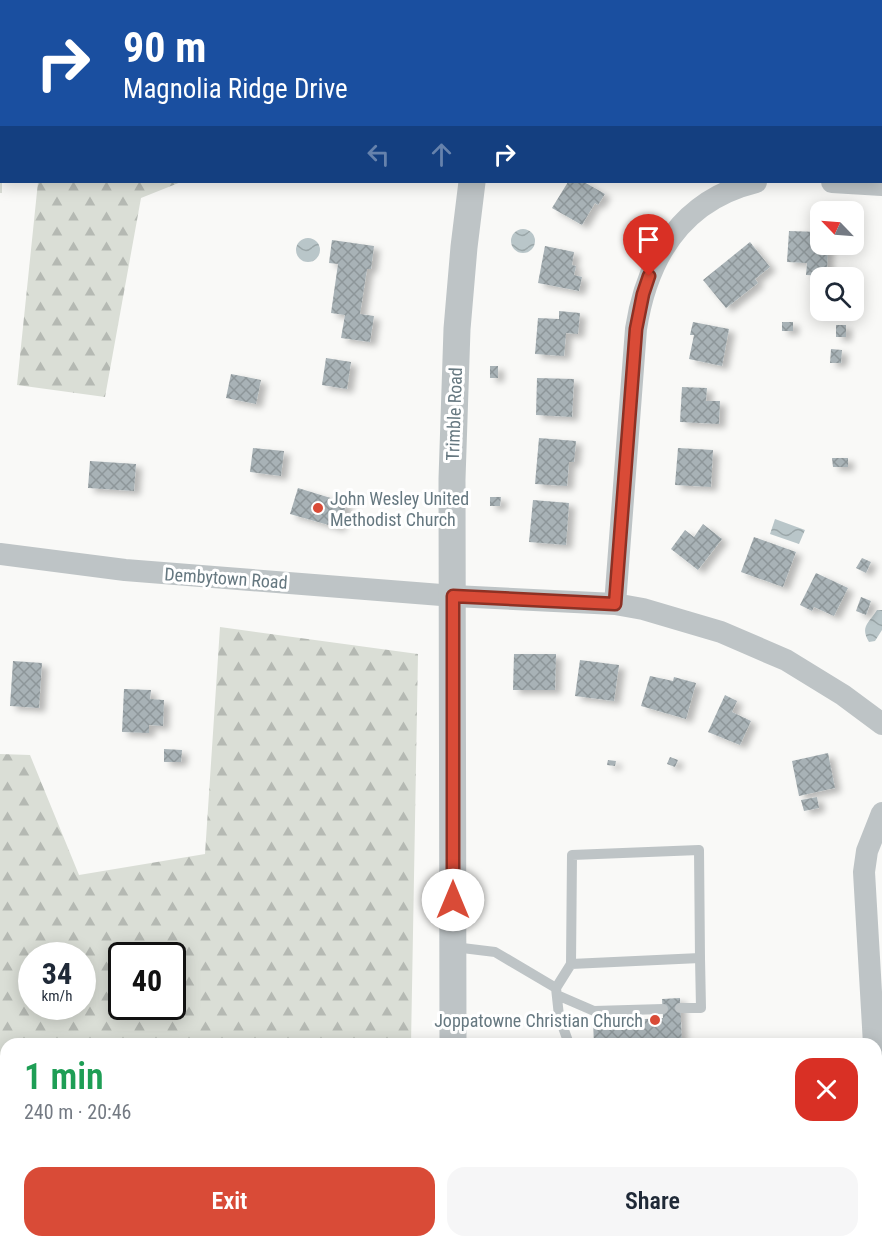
<!DOCTYPE html>
<html lang="en">
<head>
<meta charset="utf-8">
<style>
  :root { --surface:#fff; --page:#f6f6f7; --text:#1f2937; --muted:#747a83; --accent:#d94b37 }
  body { margin:0; font-family:"Roboto Condensed",sans-serif; background:var(--page); color:var(--text); height:100vh; display:flex; flex-direction:column; font-size:22px; white-space:nowrap }
  * { box-sizing:border-box; margin:0 }
  p { font-size:20px; color:var(--muted) }
  .icon { flex:none; width:33px; height:33px; fill:none; stroke:currentColor; stroke-width:2; stroke-linecap:round; stroke-linejoin:round }
  .map { position:relative; flex:1; overflow:hidden }
  .details { position:absolute; left:0px; top:1038px; width:882px; height:210px; display:flex; flex-direction:column; background:var(--surface); border-radius:18px 18px 0 0; box-shadow:0 3px 15px #0003 }
  .details>* { flex:none }
  .top-card { position:absolute; left:0px; top:0px; width:882px; height:183px; box-shadow:0 3px 15px #0003; background:#1a4fa0; color:#fff; overflow:hidden }
  .needle { width:39px; rotate:295deg }
  .buttons { position:absolute; left:810px; top:201px; display:grid; gap:12px }
  .buttons a { display:grid; place-items:center; width:54px; height:54px; border-radius:12px; background:var(--surface); box-shadow:0 3px 15px #0003; font-size:30px }
  .speed { position:absolute; left:18px; top:942px; display:flex; gap:12px; font-size:30px; font-weight:700; text-align:center }
  .speed>* { display:grid; place-content:center; width:78px; height:78px; border-radius:50%; background:var(--surface); box-shadow:0 3px 15px #0003; line-height:1 }
  .speed small { font-size:15px; font-weight:400 }
  .speed .limit { border:3px solid #111; border-radius:9px; background:#fff; color:#111 }
  .pin { position:absolute; display:grid; place-items:center; width:51px; height:51px; color:#fff; margin:-62px -26px; border-radius:50% 50% 50% 0; rotate:-45deg; box-shadow:0 0 6px #0007 }
  .pin .icon { rotate:45deg }
  .me { position:absolute; width:66px; margin:-33px; rotate:0deg; stroke-linejoin:round; filter:drop-shadow(0 0 4px #0008) }
  .turn { display:flex; align-items:center; gap:21px; height:126px; padding:0 24px; font-size:27px }
  .turn .icon { width:78px; height:78px; stroke-width:2.5 }
  .turn b { display:block; font-size:42px; line-height:51px }
  .lanes { display:flex; align-items:center; height:57px; padding:0 24px; background:#0003; justify-content:center; gap:30px; direction:ltr }
  .lanes .off { opacity:.35 }
  .round { display:grid; place-items:center; flex:none; width:63px; height:63px; border-radius:18px; background:var(--page) }
  .overview { display:flex; align-items:center; justify-content:space-between; height:102px; padding:0 24px }
  h1 { font-size:36px; font-weight:600; line-height:45px; color:#1e9e55 }
  .action { display:flex; gap:12px; margin-top:auto; padding:12px 24px }
  .action a { flex:1; height:69px; border-radius:18px; background:var(--accent); color:#fff; font-size:24px; font-weight:600; line-height:69px; text-align:center }
  .action a+a { background:var(--page); color:var(--text) }
  .map>svg:first-child { display:block }
  .forest { fill:url(#forest-firs); fill-rule:evenodd }
  .water { fill:url(#water-waves) }
  .building { fill:url(#building-cross-hatch); filter:url(#shadow) }
  .lines { fill:none; stroke-linecap:round; stroke-linejoin:round }
  .service { stroke:#bec4c6; stroke-width:10 }
  .minor { stroke:#bec4c6; stroke-width:22 }
  .tertiary { stroke:#bec4c6; stroke-width:27 }
  .route-casing { stroke:#8d3124; stroke-width:15 }
  .route { stroke:#d94b37; stroke-width:10 }
  .poi-dot { fill:#d94b37; stroke:#fff; stroke-width:2 }
  .labels { text-anchor:middle; dominant-baseline:central; stroke-width:6; stroke-linejoin:round; paint-order:stroke }
  .street-label { font-size:18px; fill:#667880; stroke:#fff }
  .poi-label { font-size:18px; fill:#667880; stroke:#fff; text-anchor:start }
</style>
</head>
<body>
<div class="map">
<svg width="882" height="1248" viewBox="0 0 882 1248">
  <defs>
    <pattern id="forest-firs" width="22" height="20" patternUnits="userSpaceOnUse" patternTransform="scale(1.5)"><rect width="22" height="20" fill="#daded6"/><path d="M5 1l3.5 6h-7zM16 11l3.5 6h-7z" fill="#b5b9b3"/></pattern>
    <pattern id="water-waves" width="16" height="10" patternUnits="userSpaceOnUse" patternTransform="scale(1.5)"><rect width="16" height="10" fill="#b9c6c9"/><path d="M0 5q4-4 8 0t8 0" fill="none" stroke="#9aa6a8"/></pattern>
    <pattern id="building-cross-hatch" width="8" height="8" patternUnits="userSpaceOnUse" patternTransform="scale(1.5)"><rect width="8" height="8" fill="#a8b2b6"/><path d="M0 0l8 8M0 8l8-8" fill="none" stroke="#8d9699"/></pattern>
    <filter id="shadow"><feDropShadow dx="6" dy="4" stdDeviation="3" flood-color="#0004"/></filter>
  </defs>
  <rect width="100%" height="100%" fill="#f9f9f7"/>
  <path class="forest" d="M 0,0 L 14,0 L 2,2 L 2,193 L 0,193 Z
    M 38,182 L 181,182 L 141,198 L 105,397 L 17,385 Z
    M 220,627 L 418,654 L 411,1044 L 6,1044 L 6,1190 L 0,1212 L 0,754 L 30,755 L 79,875 L 205,854 ZM 32,956 L 82,956 L 82,1006 L 32,1006 ZM 122,956 L 172,956 L 172,1006 L 122,1006 Z"/>
  <path class="water" d="M511 241a12 12 0 1 1 24 0a12 12 0 1 1-24 0Z
    M296 250a12 12 0 1 1 24 0a12 12 0 1 1-24 0Z
    M 775,519 L 805,530 L 799,544 L 770,534 Z
    M 877,610 L 882,610 L 882,630 L 875,641 L 869,642 C 860,627 868,624 877,610 Z"/>
  <path class="building" d="M 568,182 L 584,182 L 605,194 L 598,205 L 595,203 L 582,225 L 552,208 Z
    M 789,231 L 820,232 L 820,244 L 828,244 L 827,276 L 806,275 L 807,263 L 787,262 Z
    M 332,240 L 374,246 L 371,269 L 367,269 L 360,314 L 374,316 L 370,342 L 341,338 L 345,315 L 331,313 L 338,264 L 329,263 Z
    M 750,242 L 770,267 L 755,279 L 758,283 L 726,308 L 703,280 Z
    M 545,246 L 574,252 L 572,265 L 576,266 L 574,275 L 582,277 L 579,291 L 538,283 Z
    M 559,311 L 580,313 L 578,334 L 566,333 L 564,356 L 535,354 L 538,318 L 559,319 Z
    M 693,322 L 729,329 L 722,366 L 689,359 L 694,335 L 690,335 Z
    M 782,322 L 793,322 L 793,331 L 782,331 Z
    M 836,325 L 846,325 L 846,337 L 836,337 Z
    M 831,349 L 842,350 L 841,363 L 830,363 Z
    M 326,358 L 351,362 L 347,389 L 322,385 Z
    M 490,366 L 498,366 L 498,378 L 490,378 Z
    M 231,374 L 261,380 L 256,404 L 226,398 Z
    M 537,378 L 574,379 L 572,417 L 536,415 Z
    M 682,387 L 707,388 L 706,401 L 720,401 L 719,424 L 680,422 Z
    M 539,438 L 576,441 L 574,462 L 569,462 L 567,486 L 535,484 Z
    M 253,448 L 284,451 L 281,476 L 250,472 Z
    M 678,448 L 713,450 L 711,487 L 675,485 Z
    M 832,458 L 848,458 L 848,467 L 833,467 Z
    M 90,461 L 136,464 L 134,491 L 88,488 Z
    M 298,488 L 347,503 L 339,528 L 290,514 Z
    M 490,497 L 501,497 L 500,506 L 490,506 Z
    M 533,500 L 569,503 L 566,545 L 529,542 Z
    M 703,524 L 722,539 L 698,570 L 671,549 L 685,530 L 694,537 Z
    M 754,537 L 796,552 L 783,587 L 741,572 Z
    M 862,558 L 871,562 L 866,573 L 856,568 Z
    M 816,573 L 848,588 L 834,616 L 814,607 L 812,611 L 800,605 Z
    M 861,597 L 871,601 L 866,615 L 856,611 Z
    M 514,654 L 556,654 L 555,690 L 513,690 Z
    M 580,660 L 619,665 L 614,701 L 575,696 Z
    M 13,661 L 42,663 L 39,708 L 10,706 Z
    M 650,676 L 673,681 L 674,677 L 696,683 L 686,719 L 641,706 Z
    M 124,689 L 151,690 L 150,699 L 164,700 L 163,726 L 149,725 L 149,733 L 122,732 Z
    M 725,695 L 737,701 L 732,712 L 751,721 L 740,745 L 708,732 Z
    M 164,749 L 182,750 L 181,762 L 164,762 Z
    M 828,753 L 835,788 L 799,796 L 792,761 Z
    M 670,757 L 678,760 L 675,767 L 667,764 Z
    M 608,760 L 616,761 L 615,766 L 607,765 Z
    M 817,797 L 819,808 L 804,811 L 801,800 Z
    M 680,998 L 682,1044 L 594,1044 L 593,1022 L 663,1018 L 662,999 Z"/>
  <g class="lines">
    <path class="service" d="M 454,947 L 495,952 L 556,988 L 559,1016 L 569,1044
      M 556,988 L 571,964 L 572,855 L 699,850 L 700,958 L 571,964
      M 557,995 L 594,1011 L 663,1009
      M 680,1008 L 701,1008 L 700,958"/>
    <path class="minor" d="M 668,0 L 682,2
      M 880,14 L 882,14
      M 832,182 L 882,185
      M 0,554 L 125,570 L 454,596 L 615,604 L 643,609 L 721,632 L 786,660 L 843,695 L 882,724
      M 615,604 L 636,329 C 647,258 682,200 756,182
      M 874,1044 L 864,872 L 867,851 L 882,813
      M 876,1056 L 882,1075"/>
    <path class="tertiary" d="M 493,0 L 493,2
      M 528,2 L 530,0
      M 453,1044 L 452,479 L 457,329 L 464,247 L 472,182
      M 453,1248 L 453,1242"/>
  </g>
  <g class="lines">
    <g class="route-casing">
      <path id="route" d="M 453,900 L 453,596 L 615,604 L 636,329 L 643,294 L 649,276"/>
    </g>
    <use href="#route" class="route"/>
  </g>
  <g class="poi-dot">
    <circle cx="318" cy="508" r="6"/>
    <circle cx="655" cy="1020" r="6"/>
  </g>
  <g class="labels">
    <g class="street-label">
      <text transform="translate(454 414) rotate(-88)">Trimble Road</text>
      <text transform="translate(226 578) rotate(4)">Dembytown Road</text>
    </g>
    <g class="poi-label">
      <text x="330" y="498">John Wesley United<tspan x="330" dy="21">Methodist Church</tspan></text>
      <text x="643" y="1020" text-anchor="end">Joppatowne Christian Church</text>
    </g>
  </g>
</svg>
<div class="buttons">
<a><svg class="needle" viewBox="-14 -14 28 28"><path d="M0-13l5 13h-10z" fill="#e53935"/><path d="M0 13l5-13h-10z" fill="#747a83"/></svg></a>
<a><svg class="icon" aria-label="search" viewBox="0 0 24 24"><circle cx="10" cy="10" r="6"/><path d="M15 15l6 6"/></svg></a>
</div>
<div class="speed"><div>34<small>km/h</small></div><div class="limit">40</div></div>
<div class="pin" style="left:649px;top:276px;background:#d93025"><svg class="icon" aria-label="arrive" viewBox="0 0 24 24"><path d="M6 21V4h12l-3 4 3 4H6"/></svg></div>
<svg class="me" style="left:453px;top:900px" viewBox="-20 -20 40 40"><circle r="19" fill="#fff"/><path d="M0-13L10 11 0 6-10 11z" fill="#d94b37"/></svg>
<div class="top-card">
<div class="turn"><svg class="icon" aria-label="right" viewBox="0 0 24 24"><path d="M7 20v-9h11M14 6l5 5-5 5"/></svg><div><b>90 m</b>Magnolia Ridge Drive</div></div>
<div class="lanes"><svg class="icon off" aria-label="left" viewBox="0 0 24 24"><path d="M17 20v-9H6M10 6l-5 5 5 5"/></svg><svg class="icon off" aria-label="ahead" viewBox="0 0 24 24"><path d="M12 20V5M6 11l6-6 6 6"/></svg><svg class="icon" aria-label="right" viewBox="0 0 24 24"><path d="M7 20v-9h11M14 6l5 5-5 5"/></svg></div>
</div>
<section class="details">
<div class="overview"><div><h1>1 min</h1><p>240 m · 20:46</p></div><a class="round" style="background:#d93025;color:#fff"><svg class="icon" aria-label="close" viewBox="0 0 24 24"><path d="M6 6l12 12M18 6L6 18"/></svg></a></div>
<div class="action"><a>Exit</a><a>Share</a></div>
</section>
</div>
</body>
</html>
